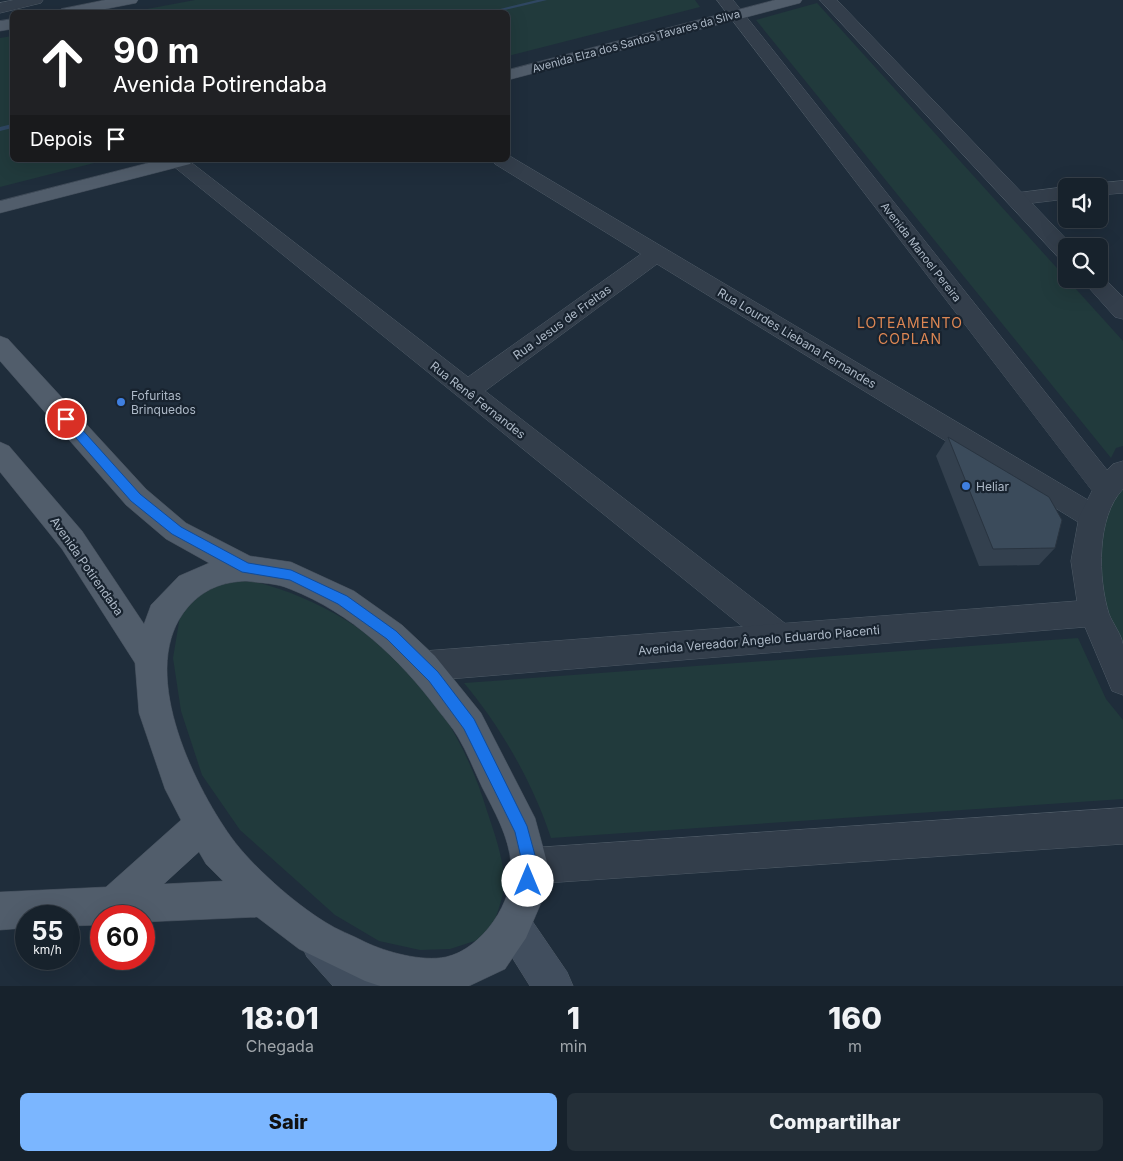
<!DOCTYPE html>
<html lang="pt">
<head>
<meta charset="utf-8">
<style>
  :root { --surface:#17222c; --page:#242f38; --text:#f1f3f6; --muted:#9ea4a9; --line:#363f48; --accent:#7bb6ff }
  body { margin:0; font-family:Inter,sans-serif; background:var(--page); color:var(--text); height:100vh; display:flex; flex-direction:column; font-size:19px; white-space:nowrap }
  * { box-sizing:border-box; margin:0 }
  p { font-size:16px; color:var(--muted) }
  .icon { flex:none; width:28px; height:28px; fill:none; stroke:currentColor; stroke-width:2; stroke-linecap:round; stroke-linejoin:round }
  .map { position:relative; height:986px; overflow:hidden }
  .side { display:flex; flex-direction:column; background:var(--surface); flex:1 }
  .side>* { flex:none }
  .banner { position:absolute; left:10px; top:10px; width:500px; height:152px; border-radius:8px; box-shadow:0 5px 20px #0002,0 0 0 1px var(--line); background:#202124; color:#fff; overflow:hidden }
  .buttons { position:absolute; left:1058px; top:178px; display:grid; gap:10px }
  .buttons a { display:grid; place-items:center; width:50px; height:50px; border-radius:8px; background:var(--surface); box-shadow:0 5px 20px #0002,0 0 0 1px var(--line); font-size:25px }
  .speed { position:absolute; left:15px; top:905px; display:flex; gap:10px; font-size:25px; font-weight:700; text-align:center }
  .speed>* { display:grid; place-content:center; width:65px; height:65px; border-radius:50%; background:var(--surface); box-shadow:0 5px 20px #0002,0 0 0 1px var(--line); line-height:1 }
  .speed small { font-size:12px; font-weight:400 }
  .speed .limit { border:8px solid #d22; background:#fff; color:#111 }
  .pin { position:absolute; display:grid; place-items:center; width:42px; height:42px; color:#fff; margin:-21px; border:2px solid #fff; border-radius:50%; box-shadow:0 1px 5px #0007 }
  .me { position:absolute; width:55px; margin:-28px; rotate:0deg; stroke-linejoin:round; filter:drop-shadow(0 0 4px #0008) }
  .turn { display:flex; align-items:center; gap:18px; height:105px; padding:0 20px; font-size:22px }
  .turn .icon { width:65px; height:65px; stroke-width:2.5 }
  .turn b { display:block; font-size:35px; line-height:42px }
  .then { display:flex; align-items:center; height:48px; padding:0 20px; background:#0003; gap:10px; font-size:19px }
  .eta { display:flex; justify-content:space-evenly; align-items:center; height:85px; text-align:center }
  .eta b { font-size:30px; font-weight:800; line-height:35px }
  .button { display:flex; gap:10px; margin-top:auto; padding:10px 20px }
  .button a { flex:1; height:58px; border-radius:8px; background:var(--accent); color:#111; font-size:20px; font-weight:800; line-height:58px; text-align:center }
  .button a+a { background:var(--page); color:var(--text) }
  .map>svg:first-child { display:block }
  .green { fill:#213a3c }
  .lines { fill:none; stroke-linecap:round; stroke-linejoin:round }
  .stream { fill:#2f4762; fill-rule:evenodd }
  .minor-casing { stroke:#505c68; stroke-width:1 }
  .tertiary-casing { stroke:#505c68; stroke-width:1 }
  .secondary-casing { stroke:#505c68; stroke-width:1 }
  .primary-casing { stroke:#3f4a57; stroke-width:1 }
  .minor { fill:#333e4b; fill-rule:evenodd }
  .tertiary { fill:#333e4b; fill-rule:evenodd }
  .secondary { fill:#414e5e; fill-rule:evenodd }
  .primary { fill:#515d6b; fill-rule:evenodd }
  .wall { fill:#33404e }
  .building { fill:#3b4b5b; stroke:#293440 }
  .route { fill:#1a73e8; stroke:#114b97 }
  .shop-dot { fill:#3f7fe0; stroke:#18232f; stroke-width:2 }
  .labels { text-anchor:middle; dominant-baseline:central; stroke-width:4.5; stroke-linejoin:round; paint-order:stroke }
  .far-street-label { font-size:11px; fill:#adb9c7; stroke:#18232f }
  .street-label { font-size:12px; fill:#adb9c7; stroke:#18232f }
  .poi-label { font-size:12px; fill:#adb9c7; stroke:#18232f; text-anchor:start }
  .neighbourhood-label { font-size:14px; letter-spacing:1px; fill:#dc8653; stroke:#18232f }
</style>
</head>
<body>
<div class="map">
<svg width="1123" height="986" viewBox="0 0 1123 986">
  <rect width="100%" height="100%" fill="#1f2d3b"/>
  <path class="green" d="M 195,0 L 695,0 L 700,7 L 508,56 L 508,12 L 131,12 Z
    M 817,3 L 1123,341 L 1123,446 L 1116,448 L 1111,458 L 756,20 Z
    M 12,36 L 12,160 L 106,160 L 0,187 L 0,38 Z
    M 1123,489 L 1123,654 L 1118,646 L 1096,569 L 1107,507 Z
    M 226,576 C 301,587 371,627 422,683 C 429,690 434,700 439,708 C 460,740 476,774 487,811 C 494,832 505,862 504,885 C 503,901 494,920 490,936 L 450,949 L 420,950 L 379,941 L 335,915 L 240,830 L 202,775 L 181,711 L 173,658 L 180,616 L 195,591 Z
    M 1078,638 L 1106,699 L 1123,720 L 1123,799 L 551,838 C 533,783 501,727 464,683 Z"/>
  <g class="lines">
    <path class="stream" d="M 537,0 L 547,0 L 496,12 L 488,12 Z
      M 12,124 L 12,128 L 0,131 L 0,127 Z"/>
    <g class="minor-casing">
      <path id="minor" d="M 14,0 L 43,0 L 41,3 L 0,13 L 0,3 Z
        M 508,155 L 1103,509 L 1107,517 L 1103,525 L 1093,529 L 1083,525 L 657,264 L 485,391 L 791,628 L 795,638 L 791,648 L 780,652 L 769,648 L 167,161 L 188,160 L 468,377 L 641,254 L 495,164 L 492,160 L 508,160 Z
        M 1123,181 L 1123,193 L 1099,195 L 1099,186 L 1091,186 L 1099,183 Z
        M 1066,187 L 1066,199 L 1016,205 L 1009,203 L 1006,199 L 1009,195 L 1016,193 Z"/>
    </g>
    <g class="tertiary-casing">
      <path id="tertiary" d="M 717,0 L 733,0 L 1107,470 L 1113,464 L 1123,461 L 1123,489 C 1096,517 1098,579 1109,614 C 1113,624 1122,635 1123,645 C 1123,661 1123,679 1123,695 L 1112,691 L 1085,627 L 424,681 L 413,676 L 408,666 L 413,656 L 424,651 L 1077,601 L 1071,561 L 1079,517 L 1092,491 Z
        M 820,0 L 837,0 L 1073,246 L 1066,246 L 1066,259 L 1058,257 Z
        M 1099,273 L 1123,297 L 1123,319 L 1115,317 L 1081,279 L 1099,279 Z
        M 1123,808 L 1123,844 L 530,884 L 517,879 L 512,866 L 517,853 L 530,848 Z"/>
    </g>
    <g class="secondary-casing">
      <path id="secondary" d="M 513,906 L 526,912 L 567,972 L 573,986 L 530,986 L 500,938 L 494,925 L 500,912 Z
        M 320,925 C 344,935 369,962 379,986 L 333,986 L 307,957 L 301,944 L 307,931 Z"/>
    </g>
    <g class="primary-casing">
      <path id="primary" d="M 105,0 L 138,0 L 136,3 L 90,12 L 59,12 L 61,9 Z
        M 775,0 L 802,0 L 800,3 L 508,80 L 508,70 Z
        M 12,19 L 12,29 L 0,31 L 0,21 Z
        M 160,160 L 193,160 L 190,164 L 0,213 L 0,201 Z
        M 0,336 L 8,339 L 146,489 L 186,523 L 250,556 L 291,562 L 354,591 L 402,625 L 435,656 L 481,713 L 535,818 L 548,866 L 544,896 L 526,938 L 505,969 L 469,986 L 380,986 L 365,981 L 299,949 L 257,917 L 144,922 L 144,916 L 101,916 L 101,925 L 69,926 L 69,916 L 26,916 L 26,928 L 0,930 L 0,892 L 106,887 L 181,820 L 165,789 L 139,713 L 135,663 L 62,549 L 0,472 L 0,442 L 9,446 L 82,531 L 144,624 L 151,605 L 179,576 L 209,563 L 166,539 L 126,505 L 0,361 ZM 246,581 C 260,583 277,583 290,589 C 351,613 399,658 438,710 C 445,719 452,727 458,737 C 467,752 474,770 482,787 C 494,811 509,836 511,864 C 515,901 482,949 446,957 C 422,962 386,952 365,942 C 352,935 337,930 325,922 C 294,903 252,866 231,837 C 192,782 136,667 188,607 C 204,589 222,582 246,581 ZM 199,852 L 206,864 L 223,881 L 164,884 Z"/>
    </g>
    <use href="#minor" class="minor"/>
    <use href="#tertiary" class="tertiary"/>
    <use href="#secondary" class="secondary"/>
    <use href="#primary" class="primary"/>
  </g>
  <path class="wall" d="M 948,437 L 1055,548 L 1039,565 L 979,566 L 936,456 Z"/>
  <path class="building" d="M 948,437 L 1049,497 L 1062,520 L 1055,548 L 993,549 Z"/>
  <path class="route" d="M 66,415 L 70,416 L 140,494 L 181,527 L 248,563 L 291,570 L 347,596 L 396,631 L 438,672 L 474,719 L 527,826 L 538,866 L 534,886 L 528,889 L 523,886 L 521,881 L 523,866 L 515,832 L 464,729 L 429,681 L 387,639 L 338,604 L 290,580 L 242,572 L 172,534 L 131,501 L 62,422 L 62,416 Z"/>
  <g class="shop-dot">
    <circle cx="121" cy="402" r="5"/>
    <circle cx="966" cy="486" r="5"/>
  </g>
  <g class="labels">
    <g class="far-street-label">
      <text transform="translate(636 41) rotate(-15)">Avenida Elza dos Santos Tavares da Silva</text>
      <text transform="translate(921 252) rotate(52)">Avenida Manoel Pereira</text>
    </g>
    <g class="street-label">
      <text transform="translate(562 322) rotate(-36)">Rua Jesus de Freitas</text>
      <text transform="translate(797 338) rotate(31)">Rua Lourdes Liebana Fernandes</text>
      <text transform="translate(478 400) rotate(38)">Rua Renê Fernandes</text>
      <text transform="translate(87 566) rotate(55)">Avenida Potirendaba</text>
      <text transform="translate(759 640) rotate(-5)">Avenida Vereador Ângelo Eduardo Piacenti</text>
    </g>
    <g class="poi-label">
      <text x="131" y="395">Fofuritas<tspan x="131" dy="14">Brinquedos</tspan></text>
      <text x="976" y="486">Heliar</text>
    </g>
    <g class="neighbourhood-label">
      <text x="910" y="322">LOTEAMENTO<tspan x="910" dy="16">COPLAN</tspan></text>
    </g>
  </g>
</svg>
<div class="buttons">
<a><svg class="icon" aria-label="sound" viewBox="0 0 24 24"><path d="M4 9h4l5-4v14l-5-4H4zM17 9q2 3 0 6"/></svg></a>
<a><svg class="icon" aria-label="search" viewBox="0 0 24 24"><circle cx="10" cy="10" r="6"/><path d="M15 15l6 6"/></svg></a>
</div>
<div class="speed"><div>55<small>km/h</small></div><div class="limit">60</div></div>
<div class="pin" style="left:66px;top:419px;background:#d93025"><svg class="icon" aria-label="arrive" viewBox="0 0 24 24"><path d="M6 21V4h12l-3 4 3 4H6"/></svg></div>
<svg class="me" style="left:528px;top:881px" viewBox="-20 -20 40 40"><circle r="19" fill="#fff"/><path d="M0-13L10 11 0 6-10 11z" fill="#1a73e8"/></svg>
<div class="banner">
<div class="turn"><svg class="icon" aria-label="ahead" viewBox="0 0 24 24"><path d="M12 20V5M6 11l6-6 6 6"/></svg><div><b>90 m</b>Avenida Potirendaba</div></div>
<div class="then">Depois<svg class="icon" aria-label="arrive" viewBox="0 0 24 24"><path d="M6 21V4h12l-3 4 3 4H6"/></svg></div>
</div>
</div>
<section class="side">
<div class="eta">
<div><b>18:01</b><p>Chegada</p></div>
<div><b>1</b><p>min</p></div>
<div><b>160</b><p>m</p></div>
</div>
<div class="button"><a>Sair</a><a>Compartilhar</a></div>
</section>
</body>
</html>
